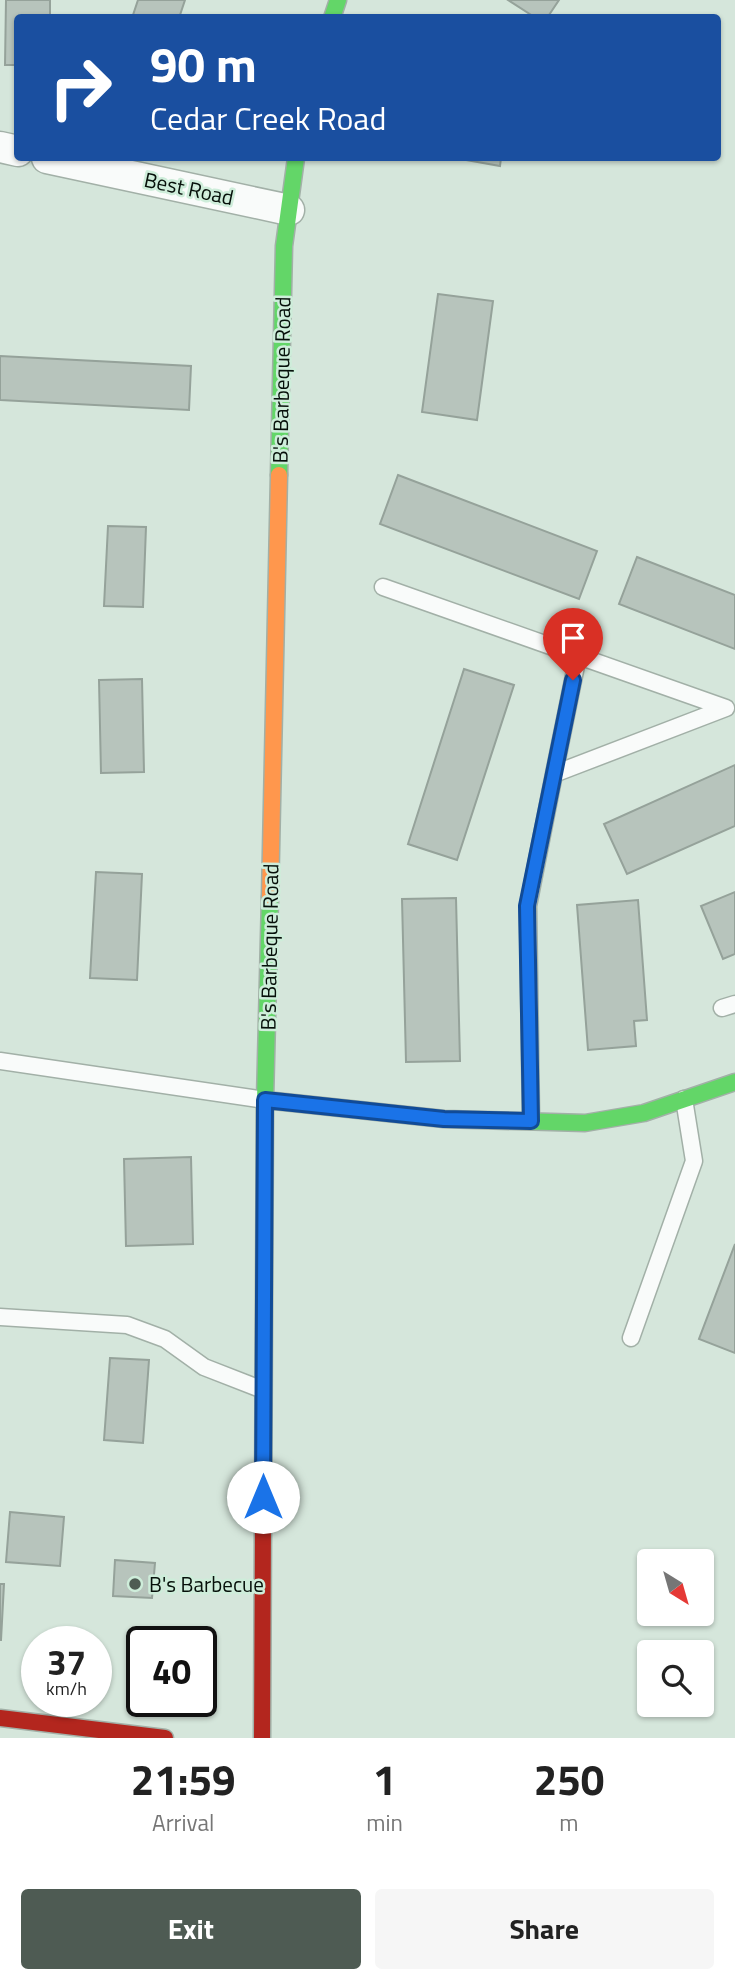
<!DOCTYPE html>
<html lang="en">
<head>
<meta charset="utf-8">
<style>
  :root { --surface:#fff; --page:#f6f6f6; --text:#222; --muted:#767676; --accent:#4e5b53 }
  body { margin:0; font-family:"Titillium Web",sans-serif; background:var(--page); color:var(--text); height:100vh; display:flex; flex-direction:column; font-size:26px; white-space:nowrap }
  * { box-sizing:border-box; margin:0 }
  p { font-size:23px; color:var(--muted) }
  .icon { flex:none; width:38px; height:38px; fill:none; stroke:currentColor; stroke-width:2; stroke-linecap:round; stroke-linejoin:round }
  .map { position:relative; height:1738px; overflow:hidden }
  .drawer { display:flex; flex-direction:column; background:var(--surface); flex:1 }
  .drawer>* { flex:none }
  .top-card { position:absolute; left:14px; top:14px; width:707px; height:147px; border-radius:7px; box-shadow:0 2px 5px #0004; background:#1a4fa0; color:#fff; overflow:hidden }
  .needle { width:46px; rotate:143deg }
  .buttons { position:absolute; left:637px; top:1549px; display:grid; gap:14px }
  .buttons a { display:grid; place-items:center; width:77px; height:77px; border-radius:7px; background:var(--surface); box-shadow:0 2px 5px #0004; font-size:35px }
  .speed { position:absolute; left:21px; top:1626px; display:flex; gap:14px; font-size:35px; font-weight:700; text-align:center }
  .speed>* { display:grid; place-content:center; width:91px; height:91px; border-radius:50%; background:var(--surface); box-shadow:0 2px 5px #0004; line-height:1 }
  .speed small { font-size:18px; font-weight:400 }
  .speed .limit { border:4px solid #111; border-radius:10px; background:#fff; color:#111 }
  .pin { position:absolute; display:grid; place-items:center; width:60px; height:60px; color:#fff; margin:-72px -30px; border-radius:50% 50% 50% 0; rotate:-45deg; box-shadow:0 0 7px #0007 }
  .pin .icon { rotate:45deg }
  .me { position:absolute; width:77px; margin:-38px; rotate:0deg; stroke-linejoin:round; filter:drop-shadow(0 0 5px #0008) }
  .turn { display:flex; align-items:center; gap:24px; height:147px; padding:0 21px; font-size:32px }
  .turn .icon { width:91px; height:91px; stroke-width:2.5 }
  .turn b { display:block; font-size:49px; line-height:60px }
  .eta { display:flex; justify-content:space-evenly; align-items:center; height:119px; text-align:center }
  .eta b { font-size:42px; font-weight:700; line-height:49px }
  .cta { display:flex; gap:14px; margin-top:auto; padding:14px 21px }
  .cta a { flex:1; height:80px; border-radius:7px; background:var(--accent); color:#fff; font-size:28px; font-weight:700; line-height:80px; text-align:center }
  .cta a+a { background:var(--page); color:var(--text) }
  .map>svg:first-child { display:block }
  .building { fill:#b7c4bc; stroke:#95a29a; stroke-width:2 }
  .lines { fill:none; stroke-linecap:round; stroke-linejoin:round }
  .lane-casing { stroke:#a2b0a7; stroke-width:19 }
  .street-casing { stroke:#a2b0a7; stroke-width:33 }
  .fast-casing { stroke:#a2b0a7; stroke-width:19 }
  .slow-casing { stroke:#a2b0a7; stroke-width:19 }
  .jam-casing { stroke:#a2b0a7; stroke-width:19 }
  .lane { stroke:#f9fbfa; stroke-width:16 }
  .street { stroke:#f9fbfa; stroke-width:30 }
  .fast { stroke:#63d668; stroke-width:16 }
  .slow { stroke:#ff974d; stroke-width:16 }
  .jam { stroke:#b3261e; stroke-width:16 }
  .route-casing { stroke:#114b97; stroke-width:18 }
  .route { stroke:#1a73e8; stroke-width:12 }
  .poi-dot { fill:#4e5b53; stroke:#ceedda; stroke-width:2.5 }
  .labels { text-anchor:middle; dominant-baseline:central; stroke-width:5; stroke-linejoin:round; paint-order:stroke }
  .street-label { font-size:21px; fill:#06100a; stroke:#ceedda }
  .poi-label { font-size:21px; fill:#06100a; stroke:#ceedda; text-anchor:start }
</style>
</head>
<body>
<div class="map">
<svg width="735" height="1738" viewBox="0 0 735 1738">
  <rect width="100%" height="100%" fill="#d5e6db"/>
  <path class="building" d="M 6,0 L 50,0 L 50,18 L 18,18 L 18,65 L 5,65 Z
    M 138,0 L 185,0 L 179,18 L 132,18 Z
    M 508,0 L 559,0 L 547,18 L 536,18 Z
    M 455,158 L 501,158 L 500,166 Z
    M 438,294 L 493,301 L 477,420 L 422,412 Z
    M 0,356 L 191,366 L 189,410 L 0,400 Z
    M 398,475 L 597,551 L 579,599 L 380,524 Z
    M 108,526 L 146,527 L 143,607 L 104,606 Z
    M 637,557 L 735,595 L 735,649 L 619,604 Z
    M 464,669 L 514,685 L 457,860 L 408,844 Z
    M 142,679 L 144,772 L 101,773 L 99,680 Z
    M 735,765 L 735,826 L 627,874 L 604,824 Z
    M 96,872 L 142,874 L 137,980 L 90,978 Z
    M 735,892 L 735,954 L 723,959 L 701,906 Z
    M 456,898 L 460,1061 L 406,1062 L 402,899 Z
    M 638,900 L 647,1020 L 634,1021 L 636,1046 L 588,1050 L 577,905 Z
    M 191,1157 L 193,1244 L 126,1246 L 124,1159 Z
    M 735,1244 L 735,1353 L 699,1339 Z
    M 110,1358 L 149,1360 L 143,1443 L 104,1440 Z
    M 10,1512 L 64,1517 L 60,1566 L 6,1562 Z
    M 115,1560 L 155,1563 L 152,1598 L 113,1596 Z
    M 0,1584 L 4,1584 L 1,1640 L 0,1640 Z"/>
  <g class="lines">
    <g class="lane-casing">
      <path id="lane" d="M 383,587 L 726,708 L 554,774 L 528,906 L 531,1121
        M 554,774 L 578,656
        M 722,1008 L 735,1004
        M 0,1061 L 265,1100
        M 0,1317 L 127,1325 L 165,1339 L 204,1367 L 263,1390
        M 631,1338 L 694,1161 L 684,1099"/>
    </g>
    <g class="street-casing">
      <path id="street" d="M 0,147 L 18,151
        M 47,158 L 289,210"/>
    </g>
    <g class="fast-casing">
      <path id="fast" d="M 332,18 L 338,0
        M 279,475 L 284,246 L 296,158
        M 265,1100 L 444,1119 L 585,1123 L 644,1113 L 735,1082
        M 263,1518 L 265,1100 L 270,897"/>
    </g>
    <g class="slow-casing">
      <path id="slow" d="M 270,897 L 279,475"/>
    </g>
    <g class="jam-casing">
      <path id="jam" d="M 0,1718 L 165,1738
        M 262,1738 L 263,1518"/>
    </g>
    <use href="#lane" class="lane"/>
    <use href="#street" class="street"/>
    <use href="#fast" class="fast"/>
    <use href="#slow" class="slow"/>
    <use href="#jam" class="jam"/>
  </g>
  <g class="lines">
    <g class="route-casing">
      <path id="route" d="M 263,1497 L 265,1100 L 444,1119 L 531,1121 L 527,906 L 573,680"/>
    </g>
    <use href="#route" class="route"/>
  </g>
  <circle class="poi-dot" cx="135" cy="1584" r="7"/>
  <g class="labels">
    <g class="street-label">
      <text transform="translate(189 188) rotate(12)">Best Road</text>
      <text transform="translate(281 380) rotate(-89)">B's Barbeque Road</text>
      <text transform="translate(269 947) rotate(-89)">B's Barbeque Road</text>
    </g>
    <g class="poi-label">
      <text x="149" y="1584">B's Barbecue</text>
    </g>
  </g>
</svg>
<div class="buttons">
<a><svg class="needle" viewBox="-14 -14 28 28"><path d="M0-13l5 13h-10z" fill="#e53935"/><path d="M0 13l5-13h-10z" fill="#767676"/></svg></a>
<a><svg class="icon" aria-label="search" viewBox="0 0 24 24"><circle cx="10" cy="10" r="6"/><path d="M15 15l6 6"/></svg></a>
</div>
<div class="speed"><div>37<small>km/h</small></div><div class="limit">40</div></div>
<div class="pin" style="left:573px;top:680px;background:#d93025"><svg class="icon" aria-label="arrive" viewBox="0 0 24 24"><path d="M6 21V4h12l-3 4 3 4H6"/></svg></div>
<svg class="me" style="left:263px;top:1497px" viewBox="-20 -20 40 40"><circle r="19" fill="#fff"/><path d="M0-13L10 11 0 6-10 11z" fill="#1a73e8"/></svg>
<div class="top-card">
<div class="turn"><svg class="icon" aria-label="right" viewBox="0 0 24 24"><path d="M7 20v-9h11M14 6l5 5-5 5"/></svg><div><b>90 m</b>Cedar Creek Road</div></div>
</div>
</div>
<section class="drawer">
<div class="eta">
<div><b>21:59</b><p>Arrival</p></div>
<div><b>1</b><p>min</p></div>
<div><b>250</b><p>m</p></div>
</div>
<div class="cta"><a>Exit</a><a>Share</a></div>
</section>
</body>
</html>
